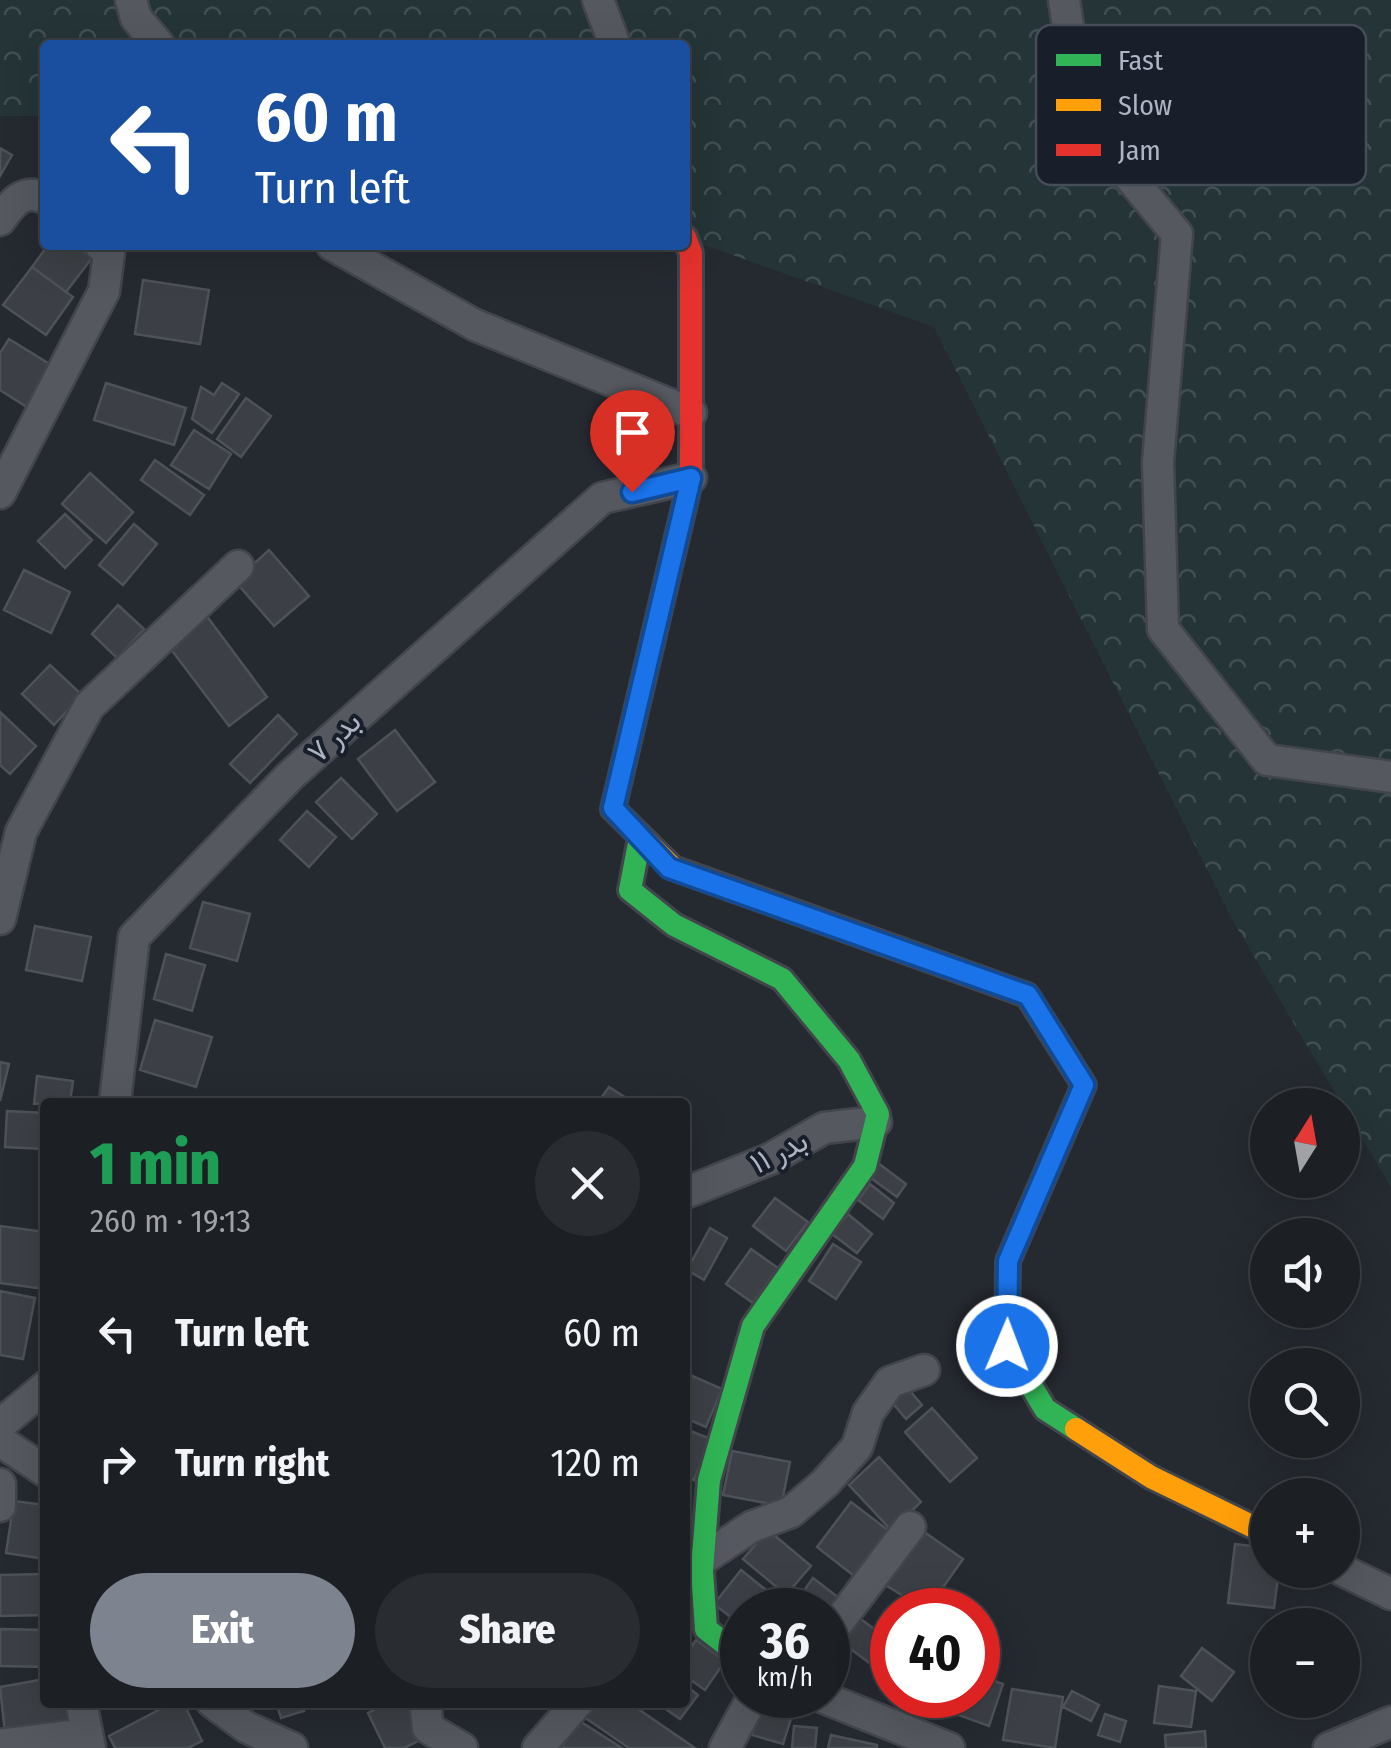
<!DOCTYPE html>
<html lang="en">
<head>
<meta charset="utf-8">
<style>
  :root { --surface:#1c1f24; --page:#292c31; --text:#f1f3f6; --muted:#a0a2a6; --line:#3a3d41; --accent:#7e8390 }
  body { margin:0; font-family:"Fira Sans Condensed",Vazirmatn,sans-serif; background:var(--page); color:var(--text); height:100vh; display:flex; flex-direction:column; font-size:38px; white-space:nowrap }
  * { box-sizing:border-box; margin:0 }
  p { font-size:32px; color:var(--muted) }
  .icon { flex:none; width:55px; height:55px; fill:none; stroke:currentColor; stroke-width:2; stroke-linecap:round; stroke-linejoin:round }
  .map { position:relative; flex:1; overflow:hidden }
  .drawer { position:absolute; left:40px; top:1098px; width:650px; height:610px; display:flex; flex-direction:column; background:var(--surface); border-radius:10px; box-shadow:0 10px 40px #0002,0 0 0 2px var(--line) }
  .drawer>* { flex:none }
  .hud { position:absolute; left:40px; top:40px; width:650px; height:210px; border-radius:10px; box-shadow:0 10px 40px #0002,0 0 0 2px var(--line); background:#1a4fa0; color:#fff; overflow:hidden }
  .needle { width:65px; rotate:11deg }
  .fabs { position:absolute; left:1250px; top:1088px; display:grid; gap:20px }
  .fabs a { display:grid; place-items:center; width:110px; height:110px; border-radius:50%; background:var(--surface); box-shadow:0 10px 40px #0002,0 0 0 2px var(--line); font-size:50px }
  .speed { position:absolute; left:720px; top:1588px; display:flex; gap:20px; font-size:50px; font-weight:700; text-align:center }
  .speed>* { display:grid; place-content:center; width:130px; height:130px; border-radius:50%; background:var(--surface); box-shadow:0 10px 40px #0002,0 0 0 2px var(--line); line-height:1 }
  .speed small { font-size:25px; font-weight:400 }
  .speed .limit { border:15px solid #d22; background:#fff; color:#111 }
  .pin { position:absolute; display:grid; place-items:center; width:85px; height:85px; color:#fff; margin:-102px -42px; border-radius:50% 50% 50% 0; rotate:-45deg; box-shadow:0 0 10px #0007 }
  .pin .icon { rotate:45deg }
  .me { position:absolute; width:110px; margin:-55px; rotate:1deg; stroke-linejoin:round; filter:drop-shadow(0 0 8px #0008) }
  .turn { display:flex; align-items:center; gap:35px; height:210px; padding:0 50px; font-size:45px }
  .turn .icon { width:130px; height:130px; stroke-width:2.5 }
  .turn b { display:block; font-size:70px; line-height:85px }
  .round { display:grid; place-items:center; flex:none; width:105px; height:105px; border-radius:52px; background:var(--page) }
  .summary { display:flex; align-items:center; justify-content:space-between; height:170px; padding:0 50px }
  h1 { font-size:60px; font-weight:800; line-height:75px; color:#1e9e55 }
  .action { display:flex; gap:20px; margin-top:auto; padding:20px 50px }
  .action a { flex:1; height:115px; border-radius:60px; background:var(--accent); color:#fff; font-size:40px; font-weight:800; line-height:115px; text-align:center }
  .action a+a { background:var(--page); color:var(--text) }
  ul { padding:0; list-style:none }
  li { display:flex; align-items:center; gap:30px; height:130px; padding:0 50px }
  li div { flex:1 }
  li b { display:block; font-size:38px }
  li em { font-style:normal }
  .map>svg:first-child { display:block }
  .forest { fill:url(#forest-crowns) }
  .building { fill:#3c3f45; stroke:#4d5158; stroke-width:2.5 }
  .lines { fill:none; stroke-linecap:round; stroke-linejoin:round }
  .street-casing { stroke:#42454b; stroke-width:35 }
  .fast-casing { stroke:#42454b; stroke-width:28 }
  .slow-casing { stroke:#42454b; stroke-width:28 }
  .jam-casing { stroke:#42454b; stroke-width:28 }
  .street { stroke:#55585f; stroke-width:30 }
  .fast { stroke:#30b455; stroke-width:22 }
  .slow { stroke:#ff9f0a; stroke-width:22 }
  .jam { stroke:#e5322d; stroke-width:22 }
  .route-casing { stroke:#114b97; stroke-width:25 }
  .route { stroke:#1a73e8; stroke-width:18 }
  .labels { text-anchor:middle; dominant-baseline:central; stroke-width:8; stroke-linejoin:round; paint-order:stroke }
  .street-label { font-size:30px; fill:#aeb4c3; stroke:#191f2a }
  .key { fill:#191f2a; stroke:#464c58; stroke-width:2.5 }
  .key-label { font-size:28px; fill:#aeb4c3 }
</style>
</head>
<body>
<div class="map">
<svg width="1391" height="1748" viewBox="0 0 1391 1748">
  <defs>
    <pattern id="forest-crowns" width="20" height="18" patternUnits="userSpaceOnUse" patternTransform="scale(2.5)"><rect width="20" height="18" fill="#253437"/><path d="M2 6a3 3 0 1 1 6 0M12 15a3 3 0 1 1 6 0" fill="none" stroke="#424f52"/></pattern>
  </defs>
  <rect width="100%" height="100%" fill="#252930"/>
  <path class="forest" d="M 0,0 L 1391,0 L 1391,1187 L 1233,921 L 934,327 L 685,238 L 685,45 L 45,45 L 45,116 L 0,116 Z"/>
  <path class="building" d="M 0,148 L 12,155 L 0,176 Z
    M 48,245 L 75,245 L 92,258 L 66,292 L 32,267 Z
    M 32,267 L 73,297 L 46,335 L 3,305 Z
    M 143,280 L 209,290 L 200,344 L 135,334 Z
    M 9,339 L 56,368 L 30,409 L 0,390 L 0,353 Z
    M 106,383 L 186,408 L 174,445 L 94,420 Z
    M 222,383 L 239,394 L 212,433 L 192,419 L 201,387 L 214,395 Z
    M 246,398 L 271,416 L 241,457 L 217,439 Z
    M 194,430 L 231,454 L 209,489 L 171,465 Z
    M 155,460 L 204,495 L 190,515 L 141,480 Z
    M 90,473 L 133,512 L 106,543 L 62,504 Z
    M 65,514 L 92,540 L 65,568 L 38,541 Z
    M 134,524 L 157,544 L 123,585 L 99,565 Z
    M 269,550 L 309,596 L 274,626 L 235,581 Z
    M 24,570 L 70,592 L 51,633 L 4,610 Z
    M 118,605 L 144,629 L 117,658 L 92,634 Z
    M 206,615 L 267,697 L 229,726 L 167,644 Z
    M 50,665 L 82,695 L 54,725 L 22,694 Z
    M 0,712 L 36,746 L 10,774 L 0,765 Z
    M 278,715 L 297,734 L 250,783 L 230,764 Z
    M 395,730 L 435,782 L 397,811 L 358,759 Z
    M 341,778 L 377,814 L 352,839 L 316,802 Z
    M 307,811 L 336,837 L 309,867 L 280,840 Z
    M 203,902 L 250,914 L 237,961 L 190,948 Z
    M 35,926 L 91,937 L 82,981 L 26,970 Z
    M 166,954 L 205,965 L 192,1011 L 154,999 Z
    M 155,1020 L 212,1037 L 196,1087 L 140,1070 Z
    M 0,1062 L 9,1064 L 0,1101 Z
    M 37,1076 L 73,1081 L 70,1102 L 34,1104 Z
    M 609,1087 L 631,1101 L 630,1102 L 598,1102 Z
    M 7,1111 L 45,1113 L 43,1149 L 5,1147 Z
    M 878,1163 L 906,1184 L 897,1197 L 868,1176 Z
    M 870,1184 L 894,1203 L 883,1219 L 858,1200 Z
    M 775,1198 L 808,1222 L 786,1251 L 753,1226 Z
    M 848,1214 L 872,1234 L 857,1253 L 832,1234 Z
    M 0,1226 L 45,1232 L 45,1289 L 0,1283 Z
    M 710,1228 L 727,1238 L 704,1280 L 687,1270 Z
    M 833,1244 L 861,1262 L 836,1299 L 809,1281 Z
    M 751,1249 L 778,1268 L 753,1303 L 726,1284 Z
    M 0,1291 L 35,1298 L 23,1359 L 0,1355 Z
    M 690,1375 L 722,1389 L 706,1427 L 685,1418 Z
    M 906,1386 L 922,1405 L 906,1419 L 890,1400 Z
    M 932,1408 L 977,1458 L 950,1482 L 905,1432 Z
    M 685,1429 L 711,1439 L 694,1480 L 685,1476 Z
    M 732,1451 L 790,1462 L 781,1506 L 723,1495 Z
    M 879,1457 L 921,1502 L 891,1530 L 849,1485 Z
    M 14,1501 L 45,1505 L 45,1559 L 6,1553 Z
    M 851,1502 L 893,1534 L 858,1579 L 817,1547 Z
    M 920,1529 L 963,1559 L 927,1610 L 882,1583 Z
    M 768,1530 L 811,1566 L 786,1595 L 743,1559 Z
    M 1235,1544 L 1268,1548 L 1268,1570 L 1279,1570 L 1274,1608 L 1228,1603 Z
    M 741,1570 L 785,1605 L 781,1610 L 742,1610 L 742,1626 L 714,1604 Z
    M 45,1574 L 45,1615 L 0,1616 L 0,1575 Z
    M 813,1578 L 843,1601 L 828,1622 L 828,1610 L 790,1610 Z
    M 858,1617 L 892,1642 L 892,1680 L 840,1641 Z
    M 0,1629 L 45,1630 L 45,1667 L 0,1666 Z
    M 696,1640 L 725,1661 L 705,1690 L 685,1676 L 685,1656 Z
    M 1202,1648 L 1234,1672 L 1212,1701 L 1181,1676 Z
    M 978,1675 L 1003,1684 L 989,1726 L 919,1701 L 921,1695 L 978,1695 Z
    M 45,1679 L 45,1702 L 69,1702 L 72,1721 L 5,1733 L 0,1687 Z
    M 685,1685 L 698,1695 L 680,1719 L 657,1703 L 685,1702 Z
    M 1159,1686 L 1196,1691 L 1191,1727 L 1154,1723 Z
    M 1012,1689 L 1063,1697 L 1055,1748 L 1003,1740 Z
    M 1072,1691 L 1099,1705 L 1091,1721 L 1063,1707 Z
    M 764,1697 L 795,1706 L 783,1744 L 752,1735 Z
    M 174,1702 L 183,1702 L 202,1741 L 188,1748 L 115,1748 L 109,1736 Z
    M 276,1702 L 301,1702 L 304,1711 L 281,1718 Z
    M 389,1702 L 408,1702 L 426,1737 L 404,1748 L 385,1748 L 368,1713 Z
    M 594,1702 L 628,1702 L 695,1748 L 629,1748 L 584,1717 Z
    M 1105,1714 L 1126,1721 L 1120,1742 L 1098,1735 Z
    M 578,1720 L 622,1748 L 561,1748 Z
    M 794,1726 L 817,1728 L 815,1748 L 792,1748 Z
    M 1205,1731 L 1206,1748 L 1166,1748 L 1165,1735 Z
    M 831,1735 L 877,1745 L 877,1748 L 828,1748 Z"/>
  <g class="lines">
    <g class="street-casing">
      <path id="street" d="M 131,0 L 136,18 L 159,45
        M 598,0 L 615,45
        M 1064,0 L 1083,121 L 1177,234 L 1158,462 L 1163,629 L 1267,760 L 1391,777
        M 0,220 C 12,203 23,188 45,198
        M 332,245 L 475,325 L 691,413
        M 0,493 L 104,291 L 109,253 L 100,245
        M 0,919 L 21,832 L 89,706 L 238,566
        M 115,1102 L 134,937 L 291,775 L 602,498 L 691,478
        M 685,1193 L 770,1159 L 824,1128 L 876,1122
        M 0,1425 L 45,1387
        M 0,1441 L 45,1471
        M 0,1484 L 0,1506
        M 703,1559 L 751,1527 L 791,1512 L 825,1483 L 857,1447 L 868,1413 L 890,1382 L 924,1370
        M 1342,1570 L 1391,1594
        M 828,1636 L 910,1527
        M 817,1695 L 949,1748
        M 81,1702 L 90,1748
        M 212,1702 L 246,1727 L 292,1748
        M 425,1702 L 428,1728 L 462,1748
        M 0,1745 L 84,1734
        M 538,1748 L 578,1702
        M 725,1748 L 754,1695
        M 1329,1748 L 1391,1722"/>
    </g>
    <g class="fast-casing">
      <path id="fast" d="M 640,838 L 630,890 L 674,925 L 782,979 L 849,1060 L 878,1114 L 865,1166 L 753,1326 L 709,1480 L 702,1570 L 706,1629 L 742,1657
        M 673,868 L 1027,995 L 1084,1085 L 1008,1261 L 1007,1345 L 1045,1409 L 1076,1429"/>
    </g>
    <g class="slow-casing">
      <path id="slow" d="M 673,868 L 613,809 L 677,537
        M 1076,1429 L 1151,1477 L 1268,1534"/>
    </g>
    <g class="jam-casing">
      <path id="jam" d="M 677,537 L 691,478 L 691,253 L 685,237"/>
    </g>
    <use href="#street" class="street"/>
    <use href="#fast" class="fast"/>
    <use href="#slow" class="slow"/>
    <use href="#jam" class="jam"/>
  </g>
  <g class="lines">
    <g class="route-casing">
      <path id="route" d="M 632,492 L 691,478 L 613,808 L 669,868 L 1028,995 L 1084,1085 L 1008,1261 L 1007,1346"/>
    </g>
    <use href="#route" class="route"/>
  </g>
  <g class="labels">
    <g class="street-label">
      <text transform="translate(334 737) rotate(-42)">بدر ۷</text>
      <text transform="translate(779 1152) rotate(-27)">بدر ۱۱</text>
    </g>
  </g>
  <rect x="1036" y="25" width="330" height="160" rx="15" class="key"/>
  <rect x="1056" y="54" width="45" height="12" fill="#30b455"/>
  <rect x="1056" y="99" width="45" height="12" fill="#ff9f0a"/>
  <rect x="1056" y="144" width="45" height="12" fill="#e5322d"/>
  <g class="key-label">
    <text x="1118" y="70">Fast</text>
    <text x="1118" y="115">Slow</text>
    <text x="1118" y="160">Jam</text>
  </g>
</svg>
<div class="fabs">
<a><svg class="needle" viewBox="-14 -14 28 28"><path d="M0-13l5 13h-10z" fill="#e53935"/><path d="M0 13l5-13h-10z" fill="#a0a2a6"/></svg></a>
<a><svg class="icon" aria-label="sound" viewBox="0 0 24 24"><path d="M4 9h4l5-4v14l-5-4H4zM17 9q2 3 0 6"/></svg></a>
<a><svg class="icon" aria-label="search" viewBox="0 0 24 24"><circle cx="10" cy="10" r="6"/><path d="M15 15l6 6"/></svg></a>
<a>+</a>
<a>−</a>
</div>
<div class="speed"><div>36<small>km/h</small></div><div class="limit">40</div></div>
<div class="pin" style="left:632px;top:492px;background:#d93025"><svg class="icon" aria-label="arrive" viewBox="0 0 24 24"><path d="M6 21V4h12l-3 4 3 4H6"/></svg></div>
<svg class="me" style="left:1007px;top:1346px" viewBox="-20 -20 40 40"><circle r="17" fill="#1a73e8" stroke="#fff" stroke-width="3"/><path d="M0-11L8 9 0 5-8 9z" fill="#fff"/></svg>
<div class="hud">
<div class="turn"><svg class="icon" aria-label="left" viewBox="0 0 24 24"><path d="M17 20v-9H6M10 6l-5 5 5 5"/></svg><div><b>60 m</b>Turn left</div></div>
</div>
<section class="drawer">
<div class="summary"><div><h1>1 min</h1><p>260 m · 19:13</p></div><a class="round"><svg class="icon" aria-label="close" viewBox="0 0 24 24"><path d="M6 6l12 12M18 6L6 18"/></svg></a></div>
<ul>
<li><svg class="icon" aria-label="left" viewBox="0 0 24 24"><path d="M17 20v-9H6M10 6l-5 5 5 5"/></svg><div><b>Turn left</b></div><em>60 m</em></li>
<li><svg class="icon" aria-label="right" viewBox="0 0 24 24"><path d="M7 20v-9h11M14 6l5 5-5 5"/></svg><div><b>Turn right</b></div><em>120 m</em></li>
</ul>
<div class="action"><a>Exit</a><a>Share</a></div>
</section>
</div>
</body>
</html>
